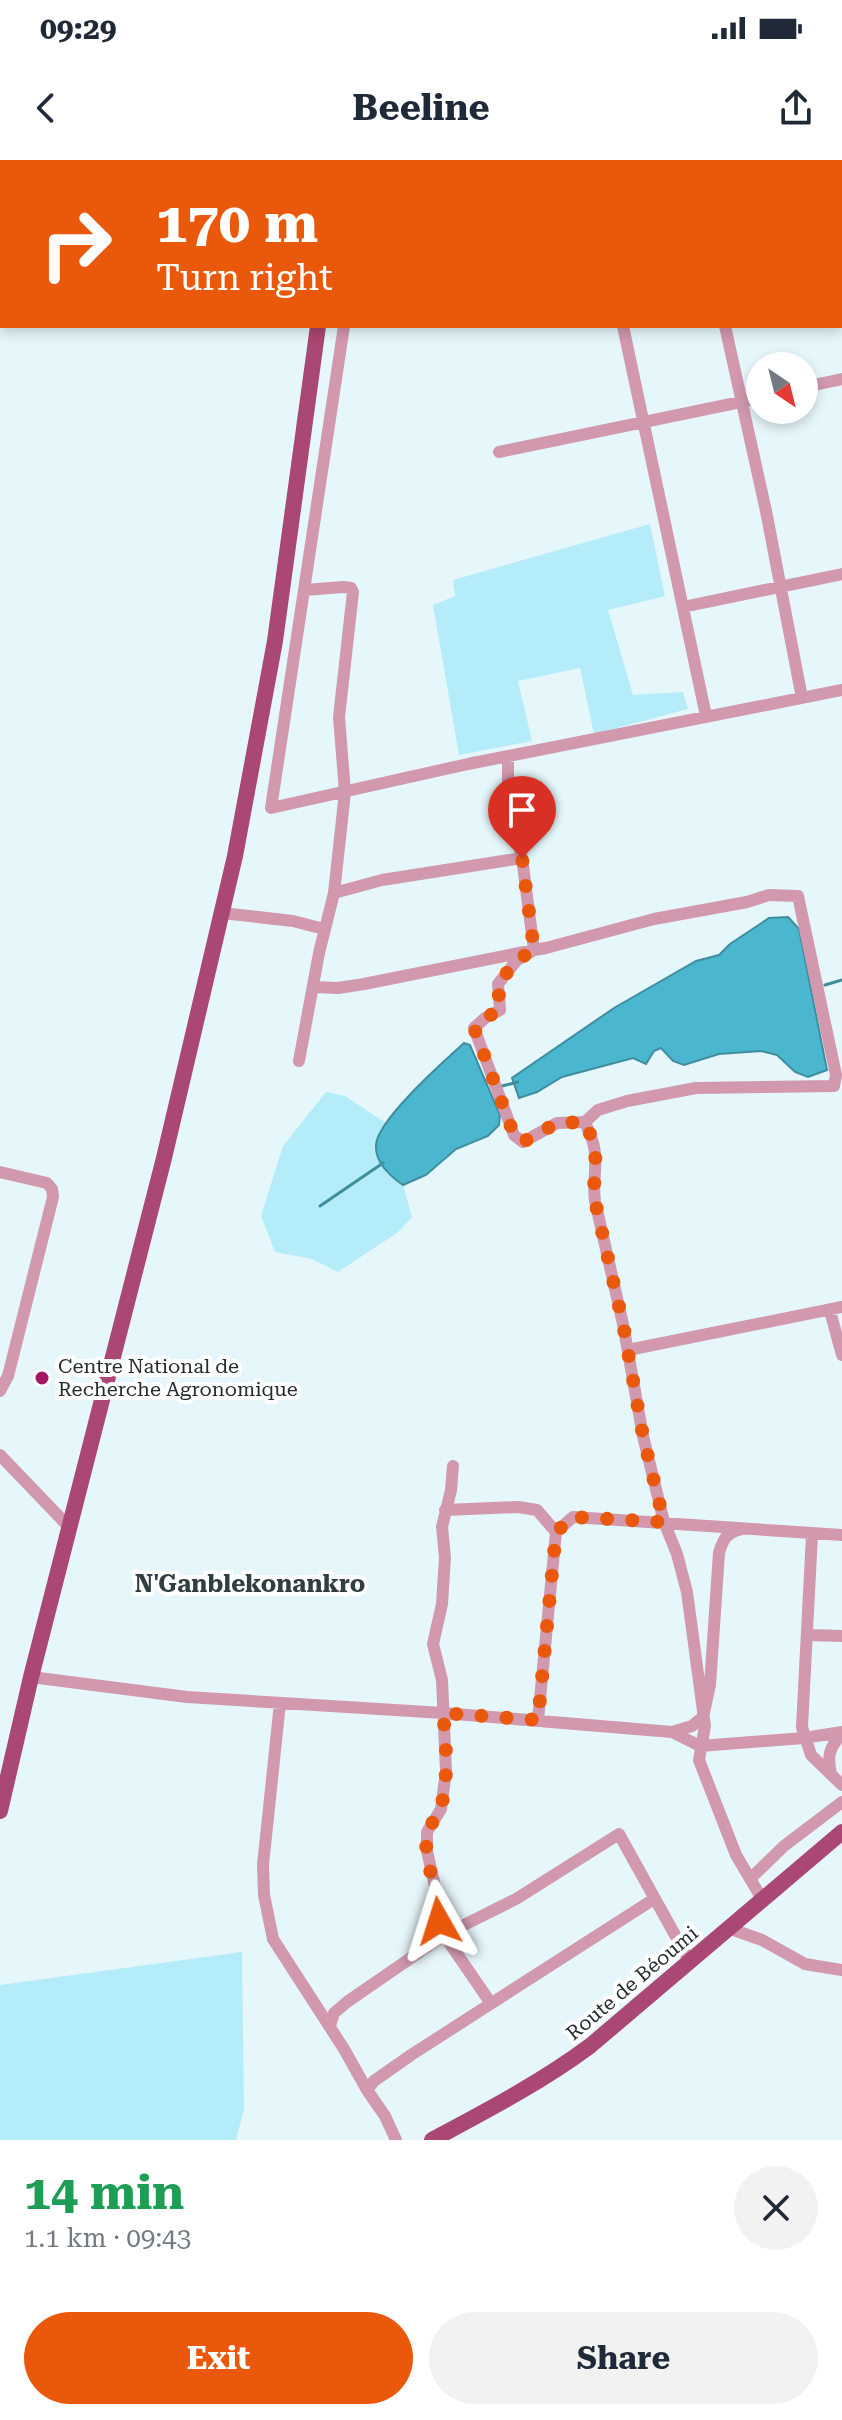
<!DOCTYPE html>
<html lang="en">
<head>
<meta charset="utf-8">
<style>
  :root { --surface:#fff; --page:#f2f2f3; --text:#1f2937; --muted:#747a83; --accent:#ea580c }
  body { margin:0; font-family:"Roboto Serif",serif; background:var(--page); color:var(--text); height:100vh; display:flex; flex-direction:column; font-size:30px; white-space:nowrap }
  * { box-sizing:border-box; margin:0 }
  p { font-size:26px; color:var(--muted) }
  .icon { flex:none; width:44px; height:44px; fill:none; stroke:currentColor; stroke-width:2; stroke-linecap:round; stroke-linejoin:round }
  .map { position:relative; height:1980px; overflow:hidden }
  .side { display:flex; flex-direction:column; background:var(--surface); flex:1 }
  .side>* { flex:none }
  .guide { position:absolute; left:0px; top:0px; width:842px; height:168px; box-shadow:0 4px 12px #0003; background:#ea580c; color:#fff; overflow:hidden }
  .needle { width:52px; rotate:145deg }
  .tools { position:absolute; left:746px; top:192px; display:grid; gap:16px }
  .tools a { display:grid; place-items:center; width:72px; height:72px; border-radius:50%; background:var(--surface); box-shadow:0 4px 12px #0003; font-size:40px }
  .pin { position:absolute; display:grid; place-items:center; width:68px; height:68px; color:#fff; margin:-82px -34px; border-radius:50% 50% 50% 0; rotate:-45deg; box-shadow:0 0 8px #0007 }
  .pin .icon { rotate:45deg }
  .me { position:absolute; width:88px; margin:-44px; rotate:354deg; stroke-linejoin:round; filter:drop-shadow(0 0 6px #0008) }
  .turn { display:flex; align-items:center; gap:28px; height:168px; padding:0 24px; font-size:36px }
  .turn .icon { width:104px; height:104px; stroke-width:2.5 }
  .turn b { display:block; font-size:56px; line-height:68px }
  .round { display:grid; place-items:center; flex:none; width:84px; height:84px; border-radius:42px; background:var(--page) }
  .overview { display:flex; align-items:center; justify-content:space-between; height:136px; padding:0 24px }
  h1 { font-size:48px; font-weight:700; line-height:60px; color:#1e9e55 }
  .button { display:flex; gap:16px; margin-top:auto; padding:16px 24px }
  .button a { flex:1; height:92px; border-radius:48px; background:var(--accent); color:#fff; font-size:32px; font-weight:700; line-height:92px; text-align:center }
  .button a+a { background:var(--page); color:var(--text) }
  .status { display:flex; justify-content:space-between; align-items:center; height:56px; padding:0 40px; background:var(--surface); direction:ltr }
  .status svg { height:22px; fill:currentColor }
  header { display:flex; justify-content:space-between; align-items:center; height:104px; padding:0 24px; background:var(--surface); font-size:36px; font-weight:700 }
  .map>svg:first-child { display:block }
  .green { fill:#b4ecfa }
  .water { fill:#4ab7cf; stroke:#3f8d9e; stroke-width:2 }
  .lines { fill:none; stroke-linecap:round; stroke-linejoin:round }
  .stream { stroke:#3f8d9e; stroke-width:3 }
  .minor { stroke:#d198ae; stroke-width:12 }
  .major { stroke:#aa4774; stroke-width:16 }
  .route { stroke:#ea580c; stroke-width:14; stroke-dasharray:0 25.2 }
  .poi-dot { fill:#a21862; stroke:#fff; stroke-width:3 }
  .labels { text-anchor:middle; dominant-baseline:central; stroke-width:8; stroke-linejoin:round; paint-order:stroke }
  .poi-label { font-size:20px; fill:#252c2d; stroke:#fff; text-anchor:start }
  .street-label { font-size:20px; fill:#252c2d; stroke:#fff }
  .quarter-label { font-size:24px; font-weight:bold; fill:#303e41; stroke:#fff }
</style>
</head>
<body>
<div class="status"><b>09:29</b><svg viewBox="0 0 49 12"><path d="M0 12V9h3v3zM5 12V6h3v6zM10 12V3h3v9zM15 12V0h3v12zM26 1h20v11H26zM47 4h2v5h-2z"/></svg></div>
<header><svg class="icon" aria-label="back" viewBox="0 0 24 24"><path d="M15 5l-7 7 7 7"/></svg>Beeline<svg class="icon" aria-label="share" viewBox="0 0 24 24"><path d="M12 15V3M7 8l5-5 5 5M5 13v7h14v-7"/></svg></header>
<div class="map">
<svg width="842" height="1980" viewBox="0 0 842 1980">
  <rect width="100%" height="100%" fill="#e6f7fc"/>
  <path class="green" d="M 650,364 L 665,436 L 608,450 L 633,535 L 683,532 L 688,549 L 594,574 L 580,508 L 518,521 L 532,581 L 459,595 L 433,445 L 455,436 L 453,420 Z
    M 326,932 L 345,936 L 386,963 L 380,970 L 386,1013 L 403,1025 L 412,1057 L 397,1073 L 338,1112 L 312,1099 L 275,1092 L 261,1056 L 283,986 Z
    M 242,1792 L 244,1949 L 236,1980 L 0,1980 L 0,1825 Z"/>
  <path class="water" d="M 788,757 L 799,769 L 827,910 L 808,917 L 795,912 L 777,895 L 761,891 L 719,894 L 684,905 L 673,901 L 661,888 L 654,891 L 646,904 L 633,898 L 562,917 L 537,932 L 519,938 L 512,918 L 614,848 L 696,801 L 719,795 L 730,784 L 769,758 Z
    M 464,883 L 470,885 L 500,955 L 499,965 L 488,976 L 456,989 L 426,1015 L 403,1025 C 390,1016 375,1002 376,985 C 377,960 444,901 464,883 Z"/>
  <g class="lines">
    <path class="stream" d="M 825,825 L 842,820
      M 502,926 L 518,922
      M 320,1046 L 383,1003"/>
    <path class="minor" d="M 16,2 L 20,0
      M 840,8 L 842,7
      M 0,11 L 2,10
      M 344,166 L 271,648 L 468,604 L 842,530
      M 623,166 L 706,556
      M 725,166 L 766,351 L 802,538
      M 804,227 L 842,219
      M 499,292 L 760,238
      M 683,447 L 842,414
      M 334,733 L 382,720 L 522,698
      M 222,753 L 293,761 L 324,769
      M 314,827 L 338,828 L 364,824 L 534,790 L 546,788 L 654,759 L 747,742 L 769,735 L 798,736 L 836,915 L 834,926 L 696,928 L 627,941 L 598,950 L 585,962 L 557,963 L 523,982 L 514,975 L 474,868 L 485,858 L 500,850 L 498,824 L 517,800 L 534,790 L 522,698 L 508,637 L 508,596
      M 299,901 L 319,793 L 334,733 L 345,632 L 339,557 L 353,432 L 351,428 L 343,427 L 305,430
      M 585,962 C 588,970 593,979 594,987 C 598,1005 592,1023 595,1041 L 623,1164 L 643,1276 L 664,1362 L 677,1394 L 687,1432 L 705,1566 L 699,1600 L 736,1695 L 762,1739
      M 0,1012 L 47,1023 L 52,1029 L 53,1037 L 8,1216 L 0,1231
      M 830,1151 L 842,1195
      M 628,1190 L 842,1147
      M 0,1295 L 69,1367
      M 453,1306 L 451,1330 L 442,1367 L 445,1397 L 442,1444 L 433,1484 L 442,1520 L 446,1611 L 441,1649 L 427,1672 L 427,1691 L 440,1748 L 439,1761 L 444,1775 L 490,1842
      M 445,1350 L 518,1347 L 537,1350 L 556,1372 L 573,1357 L 842,1375
      M 812,1375 L 802,1567 L 811,1595 L 842,1625
      M 808,1475 L 842,1476
      M 31,1517 L 187,1537 L 443,1553 L 672,1572 L 700,1586 L 804,1578 L 842,1572
      M 280,1543 L 263,1705 L 264,1735 L 273,1779 L 344,1889 L 367,1930 L 385,1956 L 396,1980
      M 538,1560 L 556,1372
      M 672,1572 L 692,1566 L 703,1557 L 710,1525 L 719,1393 C 723,1379 726,1373 742,1369
      M 831,1614 C 827,1597 829,1587 842,1574
      M 750,1719 L 784,1686 L 842,1642
      M 728,1768 L 762,1780 L 805,1804 L 842,1810
      M 330,1866 L 334,1853 L 347,1842 L 444,1775 L 516,1739 L 619,1674 L 690,1802
      M 367,1930 L 374,1921 L 411,1895 L 654,1739"/>
    <path class="major" d="M 339,2 L 339,0
      M 0,1651 L 31,1517 L 164,998 L 235,696 L 275,481 L 318,166
      M 432,1980 C 486,1951 540,1923 590,1886 L 842,1672"/>
  </g>
  <g class="lines">
    <path class="route" d="M 439,1761 C 441,1732 422,1703 427,1674 C 429,1664 439,1657 441,1647 C 449,1617 446,1582 443,1553 L 538,1560 L 556,1372 L 573,1357 L 664,1362 L 643,1276 L 623,1164 L 595,1041 C 592,1023 598,1005 594,987 C 593,979 588,970 585,962 L 557,963 L 523,982 L 514,975 L 474,868 L 485,858 L 500,850 L 498,824 L 517,800 L 534,790 L 522,698"/>
  </g>
  <circle class="poi-dot" cx="42" cy="1218" r="8"/>
  <g class="labels">
    <g class="poi-label">
      <text x="58" y="1206">Centre National de<tspan x="58" dy="23">Recherche Agronomique</tspan></text>
    </g>
    <g class="street-label">
      <text transform="translate(632 1823) rotate(-40)">Route de Béoumi</text>
    </g>
    <g class="quarter-label">
      <text x="250" y="1424">N'Ganblekonankro</text>
    </g>
  </g>
</svg>
<div class="tools">
<a><svg class="needle" viewBox="-14 -14 28 28"><path d="M0-13l5 13h-10z" fill="#e53935"/><path d="M0 13l5-13h-10z" fill="#747a83"/></svg></a>
</div>
<div class="pin" style="left:522px;top:698px;background:#d93025"><svg class="icon" aria-label="arrive" viewBox="0 0 24 24"><path d="M6 21V4h12l-3 4 3 4H6"/></svg></div>
<svg class="me" style="left:439px;top:1761px" viewBox="-20 -20 40 40"><path d="M0-17L14 15 0 8-14 15z" fill="#ea580c" stroke="#fff" stroke-width="4"/></svg>
<div class="guide">
<div class="turn"><svg class="icon" aria-label="right" viewBox="0 0 24 24"><path d="M7 20v-9h11M14 6l5 5-5 5"/></svg><div><b>170 m</b>Turn right</div></div>
</div>
</div>
<section class="side">
<div class="overview"><div><h1>14 min</h1><p>1.1 km · 09:43</p></div><a class="round"><svg class="icon" aria-label="close" viewBox="0 0 24 24"><path d="M6 6l12 12M18 6L6 18"/></svg></a></div>
<div class="button"><a>Exit</a><a>Share</a></div>
</section>
</body>
</html>
